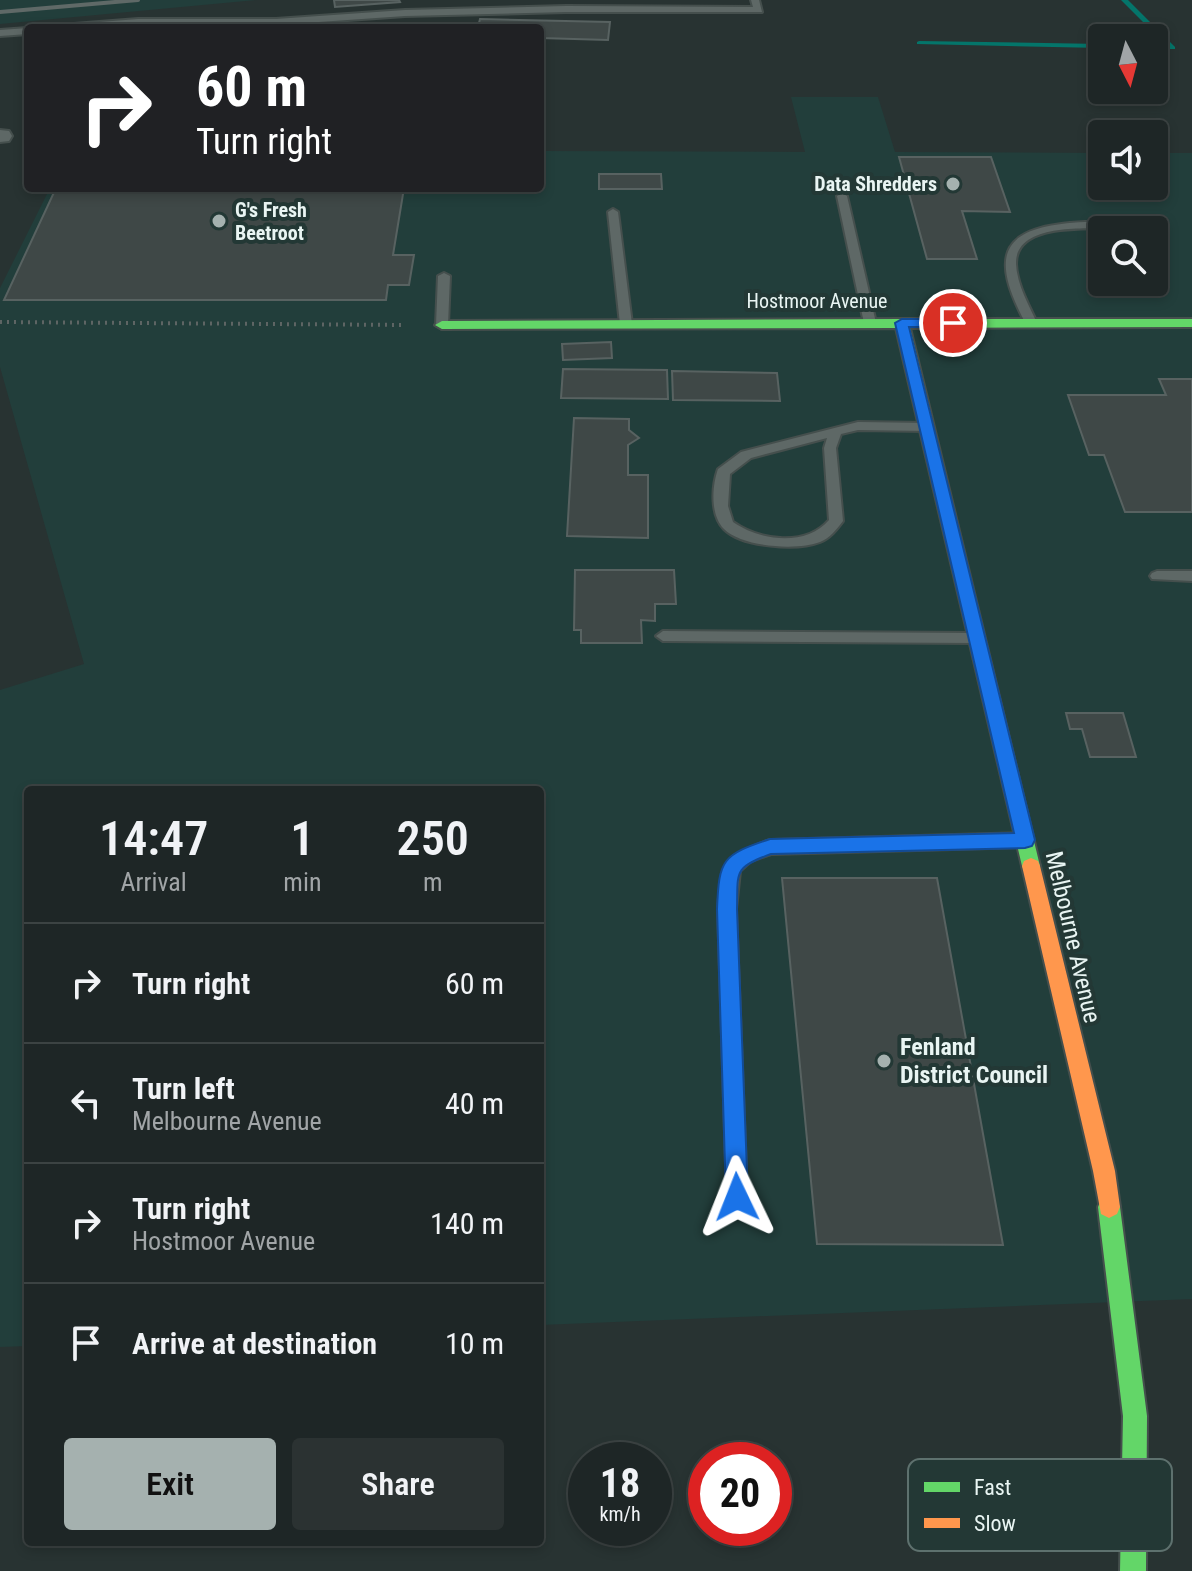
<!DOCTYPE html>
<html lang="en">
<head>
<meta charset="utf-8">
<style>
  :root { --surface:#1e2626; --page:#2b3232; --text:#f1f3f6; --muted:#a1a5a7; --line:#3c4343; --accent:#a5b1af }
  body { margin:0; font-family:"Roboto Condensed",sans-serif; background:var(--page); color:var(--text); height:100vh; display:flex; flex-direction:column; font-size:30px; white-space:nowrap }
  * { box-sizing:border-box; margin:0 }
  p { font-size:26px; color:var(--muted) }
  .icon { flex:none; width:44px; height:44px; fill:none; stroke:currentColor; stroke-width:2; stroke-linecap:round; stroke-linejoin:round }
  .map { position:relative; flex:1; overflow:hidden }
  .side { position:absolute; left:24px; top:786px; width:520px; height:760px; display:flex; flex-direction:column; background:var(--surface); border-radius:8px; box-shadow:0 4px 12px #0003,0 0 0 2px var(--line) }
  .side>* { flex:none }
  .banner { position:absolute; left:24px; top:24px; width:520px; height:168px; border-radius:8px; box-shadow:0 4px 12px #0003,0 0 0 2px var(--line); background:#202124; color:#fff; overflow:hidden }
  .needle { width:52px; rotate:174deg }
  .fabs { position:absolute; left:1088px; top:24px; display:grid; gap:16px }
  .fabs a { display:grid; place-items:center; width:80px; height:80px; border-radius:8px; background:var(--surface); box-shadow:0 4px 12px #0003,0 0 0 2px var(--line); font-size:40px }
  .speed { position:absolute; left:568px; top:1442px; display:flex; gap:16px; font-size:40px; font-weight:700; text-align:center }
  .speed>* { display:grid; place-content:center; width:104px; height:104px; border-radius:50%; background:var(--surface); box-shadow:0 4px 12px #0003,0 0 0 2px var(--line); line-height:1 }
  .speed small { font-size:20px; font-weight:400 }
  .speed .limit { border:12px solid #d22; background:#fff; color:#111 }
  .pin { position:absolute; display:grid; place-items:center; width:68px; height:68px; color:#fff; margin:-34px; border:4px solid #fff; border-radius:50%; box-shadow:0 2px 8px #0007 }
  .me { position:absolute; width:88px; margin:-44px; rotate:358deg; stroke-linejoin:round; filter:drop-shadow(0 0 6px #0008) }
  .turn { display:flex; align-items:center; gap:28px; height:168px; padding:0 40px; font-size:36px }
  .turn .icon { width:104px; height:104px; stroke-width:2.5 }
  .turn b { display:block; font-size:56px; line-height:68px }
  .eta { display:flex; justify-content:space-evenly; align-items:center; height:136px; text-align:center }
  .eta b { font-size:48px; font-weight:600; line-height:56px }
  .action { display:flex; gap:16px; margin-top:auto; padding:16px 40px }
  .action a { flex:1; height:92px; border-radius:8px; background:var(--accent); color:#111; font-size:32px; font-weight:600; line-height:92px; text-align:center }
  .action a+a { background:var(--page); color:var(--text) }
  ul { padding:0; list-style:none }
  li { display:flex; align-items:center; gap:24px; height:120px; padding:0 40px; border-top:2px solid var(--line) }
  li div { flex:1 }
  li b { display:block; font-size:30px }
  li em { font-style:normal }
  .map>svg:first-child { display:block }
  .built { fill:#223e3b; fill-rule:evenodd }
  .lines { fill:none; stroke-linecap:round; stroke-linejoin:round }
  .stream { fill:#04756a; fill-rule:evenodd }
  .building { fill:#3f4847; stroke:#586261; stroke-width:2 }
  .lane-casing { stroke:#454f4d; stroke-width:4 }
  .street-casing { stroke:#454f4d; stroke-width:4 }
  .fast-casing { stroke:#454f4d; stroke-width:4 }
  .slow-casing { stroke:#454f4d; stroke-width:4 }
  .path { stroke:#5e6564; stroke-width:4; stroke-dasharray:2 5; stroke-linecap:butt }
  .lane { fill:#5e6866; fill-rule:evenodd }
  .street { fill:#5e6866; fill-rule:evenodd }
  .fast { fill:#63d668; fill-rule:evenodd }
  .slow { fill:#ff974d; fill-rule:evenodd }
  .rail { stroke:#5f6967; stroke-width:4 }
  .route { fill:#1a73e8; stroke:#114b97; stroke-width:2 }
  .poi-dot { fill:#a5b1af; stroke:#233835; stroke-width:3 }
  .labels { text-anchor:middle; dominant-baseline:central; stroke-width:8; stroke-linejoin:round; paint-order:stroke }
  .far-poi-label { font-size:20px; font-weight:bold; fill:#e9f5f3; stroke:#233835; text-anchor:end }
  .far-street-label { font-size:20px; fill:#e9f5f3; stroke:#233835 }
  .street-label { font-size:24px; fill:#e9f5f3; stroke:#233835 }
  .poi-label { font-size:24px; font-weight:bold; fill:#e9f5f3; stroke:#233835; text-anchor:start }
  .key { fill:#233835; stroke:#5e716e; stroke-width:2 }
  .key-label { font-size:22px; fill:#e9f5f3 }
</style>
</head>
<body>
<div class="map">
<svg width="1192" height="1571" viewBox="0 0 1192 1571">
  <rect width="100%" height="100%" fill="#283332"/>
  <path class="built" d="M 0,0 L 257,0 L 0,24 Z
    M 791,97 L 878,97 L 895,152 L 1102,153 L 1102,186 L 1154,186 L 1154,153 L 1192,153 L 1192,1299 L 540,1325 L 540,790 L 28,790 L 28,1346 L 0,1347 L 0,690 L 84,664 L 0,367 L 0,288 L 50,188 L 540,188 L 540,151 L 805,152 ZM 1102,230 L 1154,230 L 1154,282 L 1102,282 Z"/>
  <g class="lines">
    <path class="stream" d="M 1121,0 L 1128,0 L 1175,47 L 1175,49 L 1154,49 L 1154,45 L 1167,46 Z
      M 919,41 L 1102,44 L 1102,48 L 917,44 L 917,42 Z"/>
  </g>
  <path class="building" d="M 334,0 L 399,0 L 400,2 L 335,7 Z
    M 480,19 L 610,22 L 608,40 L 540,38 L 540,28 L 434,28 L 478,27 Z
    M 899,157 L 991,157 L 1010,212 L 962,211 L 977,259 L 927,259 Z
    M 599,174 L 661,174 L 662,189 L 599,189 Z
    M 56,188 L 404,188 L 393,255 L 414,255 L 409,285 L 388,285 L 386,300 L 4,300 Z
    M 611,342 L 612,358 L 563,360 L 562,344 Z
    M 563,369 L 667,370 L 668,399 L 561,398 Z
    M 672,371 L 777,373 L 780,401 L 673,400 Z
    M 1159,379 L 1192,379 L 1192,512 L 1125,512 L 1104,455 L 1089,455 L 1068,395 L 1166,395 Z
    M 574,418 L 629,419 L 629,430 L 639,438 L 628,445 L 628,475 L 648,475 L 648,538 L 567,536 Z
    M 575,570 L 674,570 L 676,604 L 655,604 L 655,621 L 641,620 L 642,643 L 581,643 L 581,630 L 574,630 Z
    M 1066,713 L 1123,713 L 1136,757 L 1090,757 L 1082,729 L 1070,729 Z
    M 782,878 L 937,878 L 1003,1245 L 817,1244 Z"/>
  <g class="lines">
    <g class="lane-casing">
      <path id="lane" d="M 751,0 L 759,0 L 762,12 L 566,12 L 405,16 L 276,25 L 138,25 L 56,28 L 61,25 L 138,19 L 276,19 L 405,10 L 566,6 L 753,7 Z
        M 28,28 L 28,34 L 0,36 L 0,30 Z
        M 842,193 L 847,196 L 876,323 L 870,327 L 864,323 L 837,196 Z
        M 613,209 L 618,212 L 632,324 L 626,328 L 620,324 L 608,212 Z
        M 1085,222 L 1111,222 L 1116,225 L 1111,228 C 1084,229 1015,223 1016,264 C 1017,285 1029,305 1037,323 L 1035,326 L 1027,326 C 987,252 1002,226 1085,222 Z
        M 444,273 L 450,276 L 448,325 L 442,329 L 436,325 L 438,276 Z
        M 858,422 L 927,423 L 933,427 L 927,431 L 858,430 L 841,434 L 836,448 L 843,521 C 837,529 830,538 820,542 C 797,551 742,547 724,529 C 710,515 712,486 718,469 L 741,452 ZM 827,438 L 824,448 L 829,520 C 806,547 760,541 733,522 L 728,506 L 730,474 L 751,458 Z
        M 1157,571 L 1192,571 L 1192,581 L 1152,579 L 1150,576 L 1152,573 Z
        M 663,631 L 975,633 L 982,638 L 975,643 L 663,641 L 656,636 Z
        M 1024,833 L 1030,835 L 1032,840 L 1030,845 L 1024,847 L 771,854 L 751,861 L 740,871 L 736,909 L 747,1197 L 744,1204 L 737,1206 L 730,1204 L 727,1197 L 718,909 C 721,864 727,855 770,840 Z"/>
    </g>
    <g class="street-casing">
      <path id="street" d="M 0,130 L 9,131 L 12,136 L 9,141 L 0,142 Z"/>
    </g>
    <g class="fast-casing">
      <path id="fast" d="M 902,319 L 1192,319 L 1192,327 L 910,328 L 1040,866 L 1038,871 L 1024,871 L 1022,866 L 896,328 L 442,329 L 435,325 L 442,321 Z
        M 1109,1196 L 1117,1200 L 1120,1207 L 1147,1416 L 1146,1571 L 1120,1571 L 1123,1416 L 1098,1207 L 1101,1200 Z"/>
    </g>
    <g class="slow-casing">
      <path id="slow" d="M 1031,858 L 1038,861 L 1040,866 L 1115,1171 L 1120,1207 L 1117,1214 L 1109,1218 L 1101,1214 L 1093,1171 L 1022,866 L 1024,861 Z"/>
    </g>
    <path class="path" d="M 0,322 L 405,325"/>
    <use href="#lane" class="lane"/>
    <use href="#street" class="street"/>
    <use href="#fast" class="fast"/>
    <use href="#slow" class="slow"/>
    <path class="rail" d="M 0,12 L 138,0"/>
  </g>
  <path class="route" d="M 902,319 L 953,319 L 960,323 L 953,327 L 909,327 L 1035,840 L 1032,846 L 1025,848 L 771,854 C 733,868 738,871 737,909 L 748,1197 L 745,1205 L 737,1208 L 729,1205 L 726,1197 L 717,909 C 719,859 722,855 770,839 L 1014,833 L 895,323 Z"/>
  <g class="poi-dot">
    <circle cx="953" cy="184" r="8"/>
    <circle cx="219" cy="221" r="8"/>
    <circle cx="884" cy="1061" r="8"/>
  </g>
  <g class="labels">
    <g class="far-poi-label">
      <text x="937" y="184">Data Shredders</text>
      <text x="235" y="210" text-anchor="start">G's Fresh<tspan x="235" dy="23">Beetroot</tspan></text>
    </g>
    <g class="far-street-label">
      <text x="817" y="301">Hostmoor Avenue</text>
    </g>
    <g class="street-label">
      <text transform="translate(1073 937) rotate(77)">Melbourne Avenue</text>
    </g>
    <g class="poi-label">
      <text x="900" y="1047">Fenland<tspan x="900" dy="28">District Council</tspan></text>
    </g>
  </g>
  <rect x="908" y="1459" width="264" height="92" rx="12" class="key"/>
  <rect x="924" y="1482" width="36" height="10" fill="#63d668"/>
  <rect x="924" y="1518" width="36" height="10" fill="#ff974d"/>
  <g class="key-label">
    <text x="974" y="1495">Fast</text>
    <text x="974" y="1531">Slow</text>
  </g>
</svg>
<div class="fabs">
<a><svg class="needle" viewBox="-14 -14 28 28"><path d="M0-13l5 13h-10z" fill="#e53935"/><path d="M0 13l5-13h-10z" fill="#a1a5a7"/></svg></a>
<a><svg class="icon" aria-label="sound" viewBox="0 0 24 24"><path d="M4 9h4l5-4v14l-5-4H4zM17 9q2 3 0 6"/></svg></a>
<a><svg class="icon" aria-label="search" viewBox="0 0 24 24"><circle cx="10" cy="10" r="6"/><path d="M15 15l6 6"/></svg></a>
</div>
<div class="speed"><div>18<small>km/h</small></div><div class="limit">20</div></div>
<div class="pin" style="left:953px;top:323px;background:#d93025"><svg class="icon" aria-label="arrive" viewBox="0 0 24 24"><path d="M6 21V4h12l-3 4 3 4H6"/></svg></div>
<svg class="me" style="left:737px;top:1197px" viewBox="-20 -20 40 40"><path d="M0-17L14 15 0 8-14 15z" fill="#1a73e8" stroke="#fff" stroke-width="4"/></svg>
<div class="banner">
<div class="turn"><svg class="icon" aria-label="right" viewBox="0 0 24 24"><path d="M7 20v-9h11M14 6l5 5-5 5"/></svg><div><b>60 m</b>Turn right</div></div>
</div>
<section class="side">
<div class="eta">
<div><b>14:47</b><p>Arrival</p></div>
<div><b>1</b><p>min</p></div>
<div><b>250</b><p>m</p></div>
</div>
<ul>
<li><svg class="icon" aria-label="right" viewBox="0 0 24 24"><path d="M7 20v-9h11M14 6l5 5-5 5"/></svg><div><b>Turn right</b></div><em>60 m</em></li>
<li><svg class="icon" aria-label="left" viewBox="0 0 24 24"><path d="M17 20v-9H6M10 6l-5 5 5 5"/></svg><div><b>Turn left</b><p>Melbourne Avenue</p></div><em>40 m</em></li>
<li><svg class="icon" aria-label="right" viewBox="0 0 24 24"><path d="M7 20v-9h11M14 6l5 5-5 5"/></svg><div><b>Turn right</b><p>Hostmoor Avenue</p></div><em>140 m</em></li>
<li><svg class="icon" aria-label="arrive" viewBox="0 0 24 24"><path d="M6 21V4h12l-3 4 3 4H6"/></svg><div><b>Arrive at destination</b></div><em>10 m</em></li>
</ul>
<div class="action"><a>Exit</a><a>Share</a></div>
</section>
</div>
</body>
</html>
